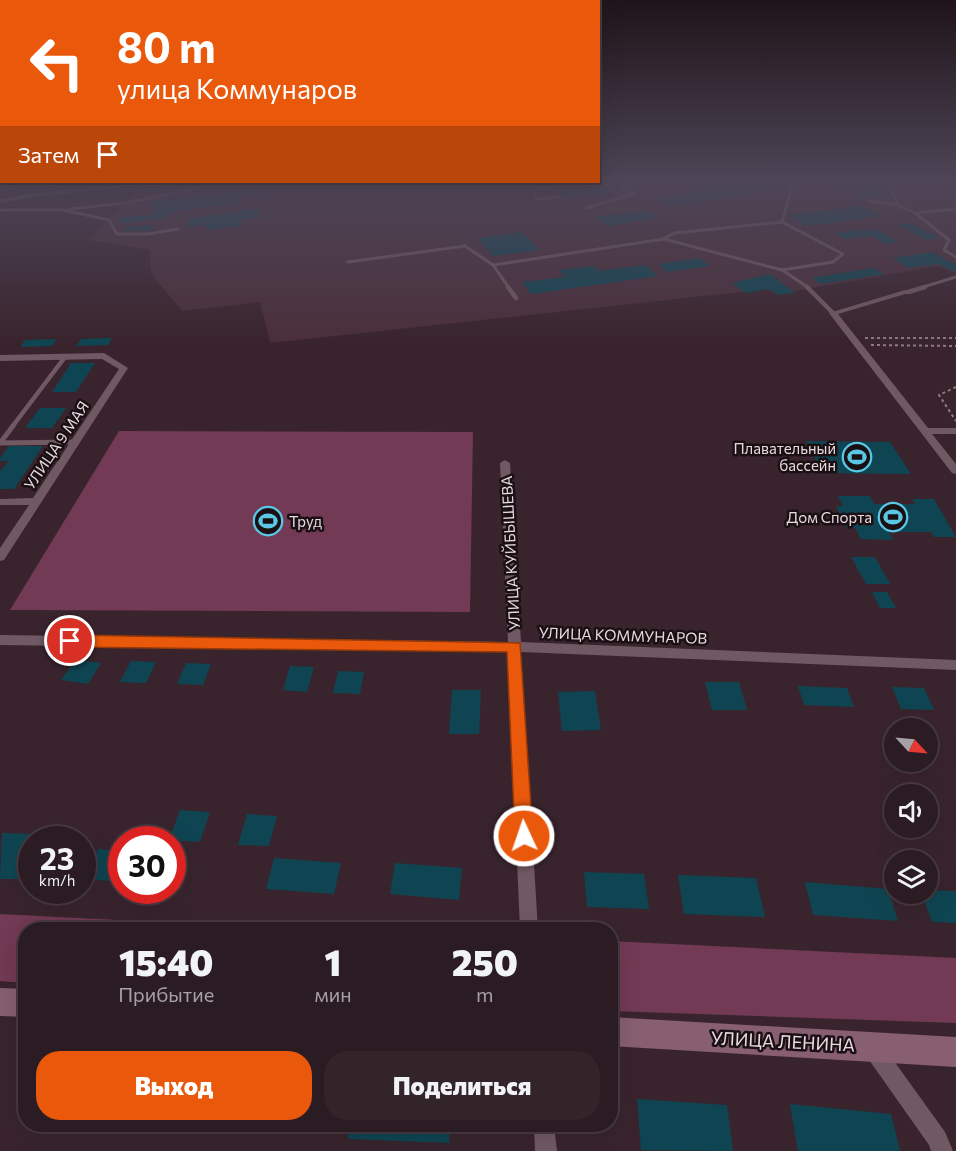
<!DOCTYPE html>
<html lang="ru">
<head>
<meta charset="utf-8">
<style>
  :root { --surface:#2b1b22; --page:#33242a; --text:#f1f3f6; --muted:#a6a1a5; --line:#473940; --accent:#ea580c }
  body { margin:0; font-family:Commissioner,sans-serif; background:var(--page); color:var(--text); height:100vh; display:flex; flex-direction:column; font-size:22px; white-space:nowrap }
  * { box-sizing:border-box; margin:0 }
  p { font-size:20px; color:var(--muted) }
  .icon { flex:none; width:33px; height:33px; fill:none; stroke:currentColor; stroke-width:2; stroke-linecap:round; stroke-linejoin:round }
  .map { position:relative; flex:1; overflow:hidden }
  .drawer { position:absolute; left:18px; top:922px; width:600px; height:210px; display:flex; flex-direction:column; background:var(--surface); border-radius:24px; box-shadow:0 6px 24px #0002,0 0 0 2px var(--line) }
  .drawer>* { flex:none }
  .top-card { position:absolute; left:0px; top:0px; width:600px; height:183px; box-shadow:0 6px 24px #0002,0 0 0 2px var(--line); background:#ea580c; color:#fff; overflow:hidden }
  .needle { width:39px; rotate:116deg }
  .fabs { position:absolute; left:884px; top:718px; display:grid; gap:12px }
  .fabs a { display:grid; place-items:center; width:54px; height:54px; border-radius:50%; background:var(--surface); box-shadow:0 6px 24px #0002,0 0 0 2px var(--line); font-size:30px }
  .speed { position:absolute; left:18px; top:826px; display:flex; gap:12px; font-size:30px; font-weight:700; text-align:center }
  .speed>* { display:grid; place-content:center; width:78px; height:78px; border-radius:50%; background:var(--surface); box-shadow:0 6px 24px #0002,0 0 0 2px var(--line); line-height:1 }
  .speed small { font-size:15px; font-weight:400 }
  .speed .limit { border:9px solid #d22; background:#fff; color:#111 }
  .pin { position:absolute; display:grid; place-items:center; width:51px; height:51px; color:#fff; margin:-26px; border:3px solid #fff; border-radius:50%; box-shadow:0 2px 6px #0007 }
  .me { position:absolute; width:66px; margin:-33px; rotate:357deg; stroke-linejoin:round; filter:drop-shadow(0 0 4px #0008) }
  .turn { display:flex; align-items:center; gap:21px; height:126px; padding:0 18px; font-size:27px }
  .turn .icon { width:78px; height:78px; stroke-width:2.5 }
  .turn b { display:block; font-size:42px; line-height:51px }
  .then { display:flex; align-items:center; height:57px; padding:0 18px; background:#0003; gap:12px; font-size:22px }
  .eta { display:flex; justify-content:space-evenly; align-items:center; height:102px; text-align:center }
  .eta b { font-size:36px; font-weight:800; line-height:42px }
  .button { display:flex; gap:12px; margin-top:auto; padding:12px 18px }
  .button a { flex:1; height:69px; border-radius:24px; background:var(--accent); color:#fff; font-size:24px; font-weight:800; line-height:69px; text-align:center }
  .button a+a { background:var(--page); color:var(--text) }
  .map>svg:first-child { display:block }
  .built { fill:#4a2f3b }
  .green { fill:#723a54 }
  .building { fill:#0f4552 }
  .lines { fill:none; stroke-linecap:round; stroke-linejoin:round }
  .path-far1 { stroke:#8d7b83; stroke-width:1.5; stroke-dasharray:2 2; stroke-linecap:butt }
  .path { stroke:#8d7b83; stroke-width:2; stroke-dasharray:3 3; stroke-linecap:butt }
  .lane-far2 { stroke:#715963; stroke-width:3 }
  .lane-far1 { stroke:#715963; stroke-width:4.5 }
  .lane { stroke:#715963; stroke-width:5 }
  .street { fill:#715963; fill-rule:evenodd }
  .secondary { fill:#875f70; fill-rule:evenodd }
  .route { fill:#ea580c; stroke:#983908; stroke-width:1.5 }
  .labels { text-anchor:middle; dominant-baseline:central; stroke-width:5; stroke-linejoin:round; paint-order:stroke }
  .street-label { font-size:15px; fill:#e8d9df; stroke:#1a1014 }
  .poi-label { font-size:15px; fill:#e8d9df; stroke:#1a1014; text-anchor:end }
  .near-street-label { font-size:18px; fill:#e8d9df; stroke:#1a1014 }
</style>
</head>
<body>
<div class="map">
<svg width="956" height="1151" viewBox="0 0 956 1151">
  <rect width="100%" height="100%" fill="#39242d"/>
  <path class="built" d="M 956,181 L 956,273 L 938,266 L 776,294 L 768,289 L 270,343 L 260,302 L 182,311 L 151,274 L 150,250 L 89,240 L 141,186 L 172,182 Z"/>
  <path class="green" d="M 119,431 L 473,432 L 470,612 L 10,610 Z
    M 0,914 L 318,930 L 26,930 L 25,983 L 0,981 Z
    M 610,941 L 956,958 L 956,1023 L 611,1011 Z"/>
  <path class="building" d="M 717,181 L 772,181 L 788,188 L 669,206 L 656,198 L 710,190 L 698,183 Z
    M 261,182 L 294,182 L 294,183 L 264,187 Z
    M 887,183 L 896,188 L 877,190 L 887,195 L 863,198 L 845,188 Z
    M 176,184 L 176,188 L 142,193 L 143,187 Z
    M 610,184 L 620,191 L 567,198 L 558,190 Z
    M 261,188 L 264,193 L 239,196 L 242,203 L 169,212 L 170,217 L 121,224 L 120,218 L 154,214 L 152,201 Z
    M 862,206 L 882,216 L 806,226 L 787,215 Z
    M 257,208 L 261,217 L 239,220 L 242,226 L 207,230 L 205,225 L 189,227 L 187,219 Z
    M 646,210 L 658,218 L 607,226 L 595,217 Z
    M 910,223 L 940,238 L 926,240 L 897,225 Z
    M 154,225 L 151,230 L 123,231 L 126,227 Z
    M 860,230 L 878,230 L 899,242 L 885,244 L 871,236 L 844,239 L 834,233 Z
    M 522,232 L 540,250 L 493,256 L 477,238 Z
    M 932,252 L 956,265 L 956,270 L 952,271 L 939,264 L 909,268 L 892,258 Z
    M 700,258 L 710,266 L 667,272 L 658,264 Z
    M 645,265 L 658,276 L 531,294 L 522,282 L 565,277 L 559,270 L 594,266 L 599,271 Z
    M 873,268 L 884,274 L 821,284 L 811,278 Z
    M 770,274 L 795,293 L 778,295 L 769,289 L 746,293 L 732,283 Z
    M 112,338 L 108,345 L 76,346 L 81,339 Z
    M 57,339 L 52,346 L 20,347 L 25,340 Z
    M 71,363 L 95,363 L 76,392 L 52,392 Z
    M 40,408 L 66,408 L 52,428 L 25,428 Z
    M 806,441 L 890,442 L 911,474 L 822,473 Z
    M 9,446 L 43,446 L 14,489 L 0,489 L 0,471 L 9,461 L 0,461 L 0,458 Z
    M 838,496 L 870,496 L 874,504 L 915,504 L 912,499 L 934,499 L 956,537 L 934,537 L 931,532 L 889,532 L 893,540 L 861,539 L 855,528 L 847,528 L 836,506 L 843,506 Z
    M 851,557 L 875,557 L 890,584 L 866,584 Z
    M 872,592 L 887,592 L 896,608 L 880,608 Z
    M 75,660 L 101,663 L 88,684 L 61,680 Z
    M 131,661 L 156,662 L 146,683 L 120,682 Z
    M 186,663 L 211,664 L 203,685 L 177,684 Z
    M 290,666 L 314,667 L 307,692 L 283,690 Z
    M 338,671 L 364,672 L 360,694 L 333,693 Z
    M 705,682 L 739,682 L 747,710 L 712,710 Z
    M 798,686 L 847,688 L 854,707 L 804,705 Z
    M 892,687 L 924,688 L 934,710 L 901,709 Z
    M 452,690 L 481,690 L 479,734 L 449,734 Z
    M 595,691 L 601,730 L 562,731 L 558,692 Z
    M 180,810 L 210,812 L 200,842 L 169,840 Z
    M 247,814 L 277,816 L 269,846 L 238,845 Z
    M 2,833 L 39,834 L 36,840 L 32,840 L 32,879 L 0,879 Z
    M 98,849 L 122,851 L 122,882 L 85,879 Z
    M 274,858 L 341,863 L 334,894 L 266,889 Z
    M 395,863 L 462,868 L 459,900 L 390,894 Z
    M 584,872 L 644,874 L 649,909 L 587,907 Z
    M 678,875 L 756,878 L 765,917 L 684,914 Z
    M 805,882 L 888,889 L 898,921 L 813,915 Z
    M 927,890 L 956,891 L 956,923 L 932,922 L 922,894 L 927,894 Z
    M 637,1099 L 727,1105 L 733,1151 L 641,1150 Z
    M 790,1104 L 891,1114 L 900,1151 L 798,1151 Z
    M 228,1125 L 282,1125 L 281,1129 Z
    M 349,1125 L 450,1125 L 449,1143 L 348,1139 Z"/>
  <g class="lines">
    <path class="path-far1" d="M 13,189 L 25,182"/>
    <path class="path" d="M 865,338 L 956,338
      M 871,345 L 956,346
      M 956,387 L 939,395 L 956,421"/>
    <path class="lane-far2" d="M 891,190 L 898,204
      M 560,197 L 538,199 L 534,196 L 536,189 L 569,182
      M 867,201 L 898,205 L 915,213
      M 586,208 L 634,194 L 618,181
      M 70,209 L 125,203 L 194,189 L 198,184 L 196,182
      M 956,209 L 915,213 L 949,240 L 944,250 L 956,257
      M 0,210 L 63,210 L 109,220 L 117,234 L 148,234 L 178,229
      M 782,222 L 843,254 L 833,262 L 782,270
      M 664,238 L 675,233 L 782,222 L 792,188 L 780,181
      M 348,262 L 465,246 L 493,265
      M 509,288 L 493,265 L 664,239 L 782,270 L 809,288
      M 920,288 L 956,277"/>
    <path class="lane-far1" d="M 508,287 L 516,298
      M 807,287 L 833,313
      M 908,292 L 925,287
      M 12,427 L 65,357"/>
    <path class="lane" d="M 0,443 L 13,426
      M 0,443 L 76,442"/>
    <path class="street" d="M 155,182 L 171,182 L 33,197 L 0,203 L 0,199 L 33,193 Z
      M 905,290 L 912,292 L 838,314 L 928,428 L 956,428 L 956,434 L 932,434 L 956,464 L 956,474 L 952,473 L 829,313 Z
      M 104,353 L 128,368 L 4,560 L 0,561 L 0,548 L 29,505 L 0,505 L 0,499 L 33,498 L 119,369 L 102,359 L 0,361 L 0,355 Z
      M 505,460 L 510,463 L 521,642 L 956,660 L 956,670 L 521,652 L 538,930 L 520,930 L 508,652 L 0,645 L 0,635 L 508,642 L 500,463 Z
      M 874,1040 L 881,1043 L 945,1132 L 953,1151 L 931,1151 L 929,1145 L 867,1057 L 864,1050 L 867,1043 Z
      M 534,1125 L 554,1125 L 557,1151 L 535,1151 Z"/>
    <path class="secondary" d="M 0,988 L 26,989 L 26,1017 L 0,1016 Z
      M 610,1017 L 956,1037 L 956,1067 L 610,1046 Z"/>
  </g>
  <linearGradient id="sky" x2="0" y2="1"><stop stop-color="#1f1419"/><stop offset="0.53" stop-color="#4e4557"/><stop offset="1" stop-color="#4e4557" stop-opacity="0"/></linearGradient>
  <rect width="956" height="342" fill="url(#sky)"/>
  <path class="route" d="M 70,635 L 520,643 L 533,836 L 531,842 L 524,844 L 518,842 L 515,836 L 507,652 L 70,647 L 63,641 Z"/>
  <defs>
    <g id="stadium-ring" transform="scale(1.5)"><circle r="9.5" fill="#1a1014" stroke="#5ac8e5" stroke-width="1.5"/><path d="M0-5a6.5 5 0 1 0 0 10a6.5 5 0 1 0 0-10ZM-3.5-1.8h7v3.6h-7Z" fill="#5ac8e5"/></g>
  </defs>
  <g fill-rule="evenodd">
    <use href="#stadium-ring" x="857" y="457"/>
    <use href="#stadium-ring" x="893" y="517"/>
    <use href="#stadium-ring" x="268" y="521"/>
  </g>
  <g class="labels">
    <g class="street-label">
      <text transform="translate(56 445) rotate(-56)">УЛИЦА 9 МАЯ</text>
      <text transform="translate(510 553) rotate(-93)">УЛИЦА КУЙБЫШЕВА</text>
      <text transform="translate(623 635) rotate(2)">УЛИЦА КОММУНАРОВ</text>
    </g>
    <g class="poi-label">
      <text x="836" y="448">Плавательный<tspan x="836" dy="17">бассейн</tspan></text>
      <text x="872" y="517">Дом Спорта</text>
      <text x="289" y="521" text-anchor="start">Труд</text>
    </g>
    <g class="near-street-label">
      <text transform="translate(783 1041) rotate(3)">УЛИЦА ЛЕНИНА</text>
    </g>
  </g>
</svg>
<div class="fabs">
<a><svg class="needle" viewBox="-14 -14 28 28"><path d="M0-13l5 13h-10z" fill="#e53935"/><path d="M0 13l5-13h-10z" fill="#a6a1a5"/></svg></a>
<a><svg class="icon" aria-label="sound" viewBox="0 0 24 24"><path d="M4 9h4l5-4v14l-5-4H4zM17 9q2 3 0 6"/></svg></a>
<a><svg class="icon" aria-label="layers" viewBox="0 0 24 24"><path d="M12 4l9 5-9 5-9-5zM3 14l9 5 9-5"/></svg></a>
</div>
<div class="speed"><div>23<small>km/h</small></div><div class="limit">30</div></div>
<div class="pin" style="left:70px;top:641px;background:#d93025"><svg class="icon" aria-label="arrive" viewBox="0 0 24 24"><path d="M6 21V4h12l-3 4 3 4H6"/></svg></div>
<svg class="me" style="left:524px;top:836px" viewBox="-20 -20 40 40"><circle r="17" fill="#ea580c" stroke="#fff" stroke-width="3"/><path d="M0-11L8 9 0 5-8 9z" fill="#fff"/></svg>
<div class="top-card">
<div class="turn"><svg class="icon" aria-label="left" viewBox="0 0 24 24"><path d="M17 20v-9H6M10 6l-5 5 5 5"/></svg><div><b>80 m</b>улица Коммунаров</div></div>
<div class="then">Затем<svg class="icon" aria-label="arrive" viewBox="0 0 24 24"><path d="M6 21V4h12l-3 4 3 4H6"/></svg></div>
</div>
<section class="drawer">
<div class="eta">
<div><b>15:40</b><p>Прибытие</p></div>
<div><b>1</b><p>мин</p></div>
<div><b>250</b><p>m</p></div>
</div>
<div class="button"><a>Выход</a><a>Поделиться</a></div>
</section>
</div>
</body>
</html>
